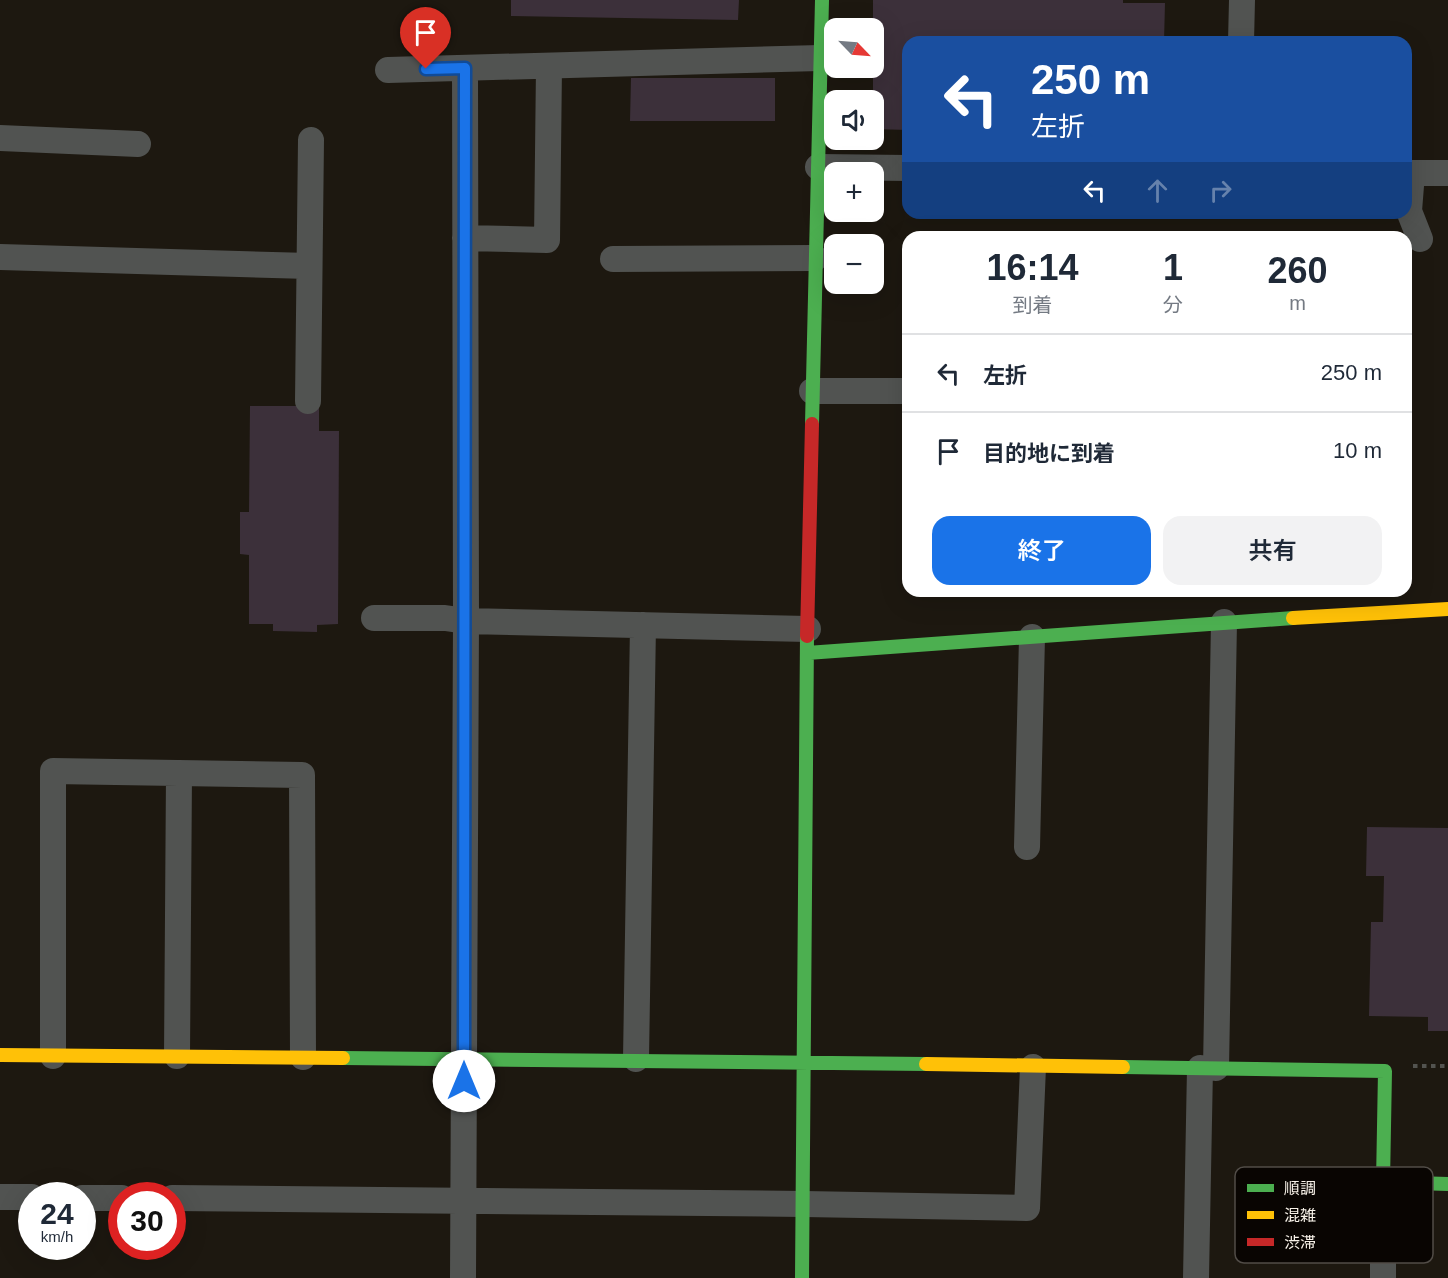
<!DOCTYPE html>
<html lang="ja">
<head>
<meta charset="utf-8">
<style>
  :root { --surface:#fff; --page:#f2f2f3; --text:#1f2937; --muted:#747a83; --line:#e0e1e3; --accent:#1a73e8 }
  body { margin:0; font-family:Arial,"Noto Sans JP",sans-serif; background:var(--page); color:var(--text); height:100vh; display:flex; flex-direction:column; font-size:22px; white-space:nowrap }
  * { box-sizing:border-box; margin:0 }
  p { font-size:20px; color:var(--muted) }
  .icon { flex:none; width:33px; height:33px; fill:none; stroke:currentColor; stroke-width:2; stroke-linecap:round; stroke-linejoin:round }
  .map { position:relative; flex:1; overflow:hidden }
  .sheet { position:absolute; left:902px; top:231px; width:510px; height:366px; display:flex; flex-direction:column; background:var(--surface); border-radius:18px; box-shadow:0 6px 24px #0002 }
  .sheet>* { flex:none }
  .hud { position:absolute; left:902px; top:36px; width:510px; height:183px; border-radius:18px; box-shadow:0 6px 24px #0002; background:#1a4fa0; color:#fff; overflow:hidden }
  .needle { width:39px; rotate:115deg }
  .controls { position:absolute; left:824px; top:18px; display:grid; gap:12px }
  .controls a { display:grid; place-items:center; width:60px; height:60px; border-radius:12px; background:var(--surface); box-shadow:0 6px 24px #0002; font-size:30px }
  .speed { position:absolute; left:18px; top:1182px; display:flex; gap:12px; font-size:30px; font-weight:700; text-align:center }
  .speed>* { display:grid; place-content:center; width:78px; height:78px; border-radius:50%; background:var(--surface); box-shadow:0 6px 24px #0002; line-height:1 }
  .speed small { font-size:15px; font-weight:400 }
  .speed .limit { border:9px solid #d22; background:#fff; color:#111 }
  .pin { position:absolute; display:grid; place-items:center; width:51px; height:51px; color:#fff; margin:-62px -26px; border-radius:50% 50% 50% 0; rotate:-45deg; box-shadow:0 0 6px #0007 }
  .pin .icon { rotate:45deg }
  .me { position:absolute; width:66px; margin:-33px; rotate:0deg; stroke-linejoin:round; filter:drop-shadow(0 0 4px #0008) }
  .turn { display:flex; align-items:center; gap:21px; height:126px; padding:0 30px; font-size:27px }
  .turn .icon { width:78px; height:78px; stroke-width:2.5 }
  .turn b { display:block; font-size:42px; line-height:51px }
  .lanes { display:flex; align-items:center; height:57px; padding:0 30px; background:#0003; justify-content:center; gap:30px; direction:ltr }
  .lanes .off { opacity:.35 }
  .eta { display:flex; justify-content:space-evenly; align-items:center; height:102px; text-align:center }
  .eta b { font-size:36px; font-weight:600; line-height:42px }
  .cta { display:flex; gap:12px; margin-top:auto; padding:12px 30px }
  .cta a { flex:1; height:69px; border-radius:18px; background:var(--accent); color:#fff; font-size:24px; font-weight:600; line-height:69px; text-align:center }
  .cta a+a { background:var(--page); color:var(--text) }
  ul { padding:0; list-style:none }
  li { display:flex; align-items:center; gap:18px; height:78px; padding:0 30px; border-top:2px solid var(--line) }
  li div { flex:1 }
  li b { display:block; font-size:22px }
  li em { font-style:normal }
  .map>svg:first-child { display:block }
  .building { fill:#3c303a }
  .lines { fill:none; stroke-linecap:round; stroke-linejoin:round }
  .path { stroke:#53534f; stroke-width:4; stroke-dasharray:4.5 4.5; stroke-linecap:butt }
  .street { stroke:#515351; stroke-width:26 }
  .fast { stroke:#4caf50; stroke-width:14 }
  .slow { stroke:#ffc107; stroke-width:14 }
  .jam { stroke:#c62828; stroke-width:14 }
  .route-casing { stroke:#114b97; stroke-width:15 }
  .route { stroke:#1a73e8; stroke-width:10 }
  .key { fill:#090502; stroke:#514c47; stroke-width:1.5 }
  .key-label { font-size:16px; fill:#f8f2e9 }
</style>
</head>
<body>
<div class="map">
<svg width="1448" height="1278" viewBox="0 0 1448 1278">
  <rect width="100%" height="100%" fill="#1d1810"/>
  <path class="building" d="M 511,0 L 739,0 L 738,20 L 511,16 Z
    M 873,0 L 1123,0 L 1123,3 L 1165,3 L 1164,42 L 908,42 L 908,130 L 873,129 Z
    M 631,78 L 775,78 L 775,121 L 630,121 Z
    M 250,406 L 319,406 L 319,431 L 339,431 L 338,624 L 317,625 L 317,632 L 273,631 L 273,624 L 249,624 L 249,555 L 240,554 L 240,512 L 249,512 Z
    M 1367,827 L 1448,828 L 1448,1031 L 1428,1031 L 1428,1017 L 1369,1016 L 1371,922 L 1383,922 L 1384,876 L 1366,876 Z"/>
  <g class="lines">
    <path class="path" d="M 1413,1066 L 1448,1066"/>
    <path class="street" d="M 1241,42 L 1242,0
      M 388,70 L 820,58
      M 0,138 L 138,144
      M 818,167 L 908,168
      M 465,238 L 547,240 L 549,66
      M 1420,239 L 1409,211 L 1412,173 L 1448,173
      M 0,257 L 309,266
      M 613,259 L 815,258
      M 812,391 L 908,391
      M 308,401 L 311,140
      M 374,618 L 445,618 L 466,621 L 808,629
      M 1027,847 L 1032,637
      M 53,1056 L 53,771 L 302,775 L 303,1057
      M 177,1056 L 179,773
      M 636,1059 L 643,625
      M 1216,1068 L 1224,622
      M 1383,1182 L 1383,1278
      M 0,1197 L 32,1197
      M 82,1198 L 122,1198
      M 172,1198 L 804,1204 L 1027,1208 L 1033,1067
      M 463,1278 L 466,621 L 465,68
      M 1196,1278 L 1200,1068"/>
    <path class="fast" d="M 812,424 L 822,0
      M 807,653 L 1293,618
      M 343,1058 L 926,1064
      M 1123,1067 L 1385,1071 L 1383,1182 L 1448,1184
      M 802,1278 L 807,636"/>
    <path class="slow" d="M 1293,618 L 1448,609
      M 0,1055 L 343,1058
      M 926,1064 L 1123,1067"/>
    <path class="jam" d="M 807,636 L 812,424"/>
  </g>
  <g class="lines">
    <g class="route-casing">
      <path id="route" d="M 426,69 L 465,68 L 464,1081"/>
    </g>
    <use href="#route" class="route"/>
  </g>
  <rect x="1235" y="1167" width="198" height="96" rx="9" class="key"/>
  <rect x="1247" y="1184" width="27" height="8" fill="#4caf50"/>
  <rect x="1247" y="1211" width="27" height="8" fill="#ffc107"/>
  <rect x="1247" y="1238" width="27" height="8" fill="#c62828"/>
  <g class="key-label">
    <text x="1284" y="1194">順調</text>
    <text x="1284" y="1221">混雑</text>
    <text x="1284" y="1248">渋滞</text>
  </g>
</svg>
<div class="controls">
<a><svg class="needle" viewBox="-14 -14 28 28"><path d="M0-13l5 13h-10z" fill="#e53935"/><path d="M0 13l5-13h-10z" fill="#747a83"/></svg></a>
<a><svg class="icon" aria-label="sound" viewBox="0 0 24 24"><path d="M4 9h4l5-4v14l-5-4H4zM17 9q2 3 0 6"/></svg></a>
<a>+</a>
<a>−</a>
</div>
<div class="speed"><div>24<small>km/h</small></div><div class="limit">30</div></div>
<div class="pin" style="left:426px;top:69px;background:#d93025"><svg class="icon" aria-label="arrive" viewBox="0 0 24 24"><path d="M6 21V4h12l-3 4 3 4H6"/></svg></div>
<svg class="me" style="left:464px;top:1081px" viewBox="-20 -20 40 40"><circle r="19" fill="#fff"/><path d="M0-13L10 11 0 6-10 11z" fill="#1a73e8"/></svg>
<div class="hud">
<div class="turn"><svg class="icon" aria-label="left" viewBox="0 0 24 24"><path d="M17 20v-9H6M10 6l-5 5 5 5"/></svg><div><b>250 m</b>左折</div></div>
<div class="lanes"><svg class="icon" aria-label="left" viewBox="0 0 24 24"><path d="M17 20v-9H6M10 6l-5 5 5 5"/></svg><svg class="icon off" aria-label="ahead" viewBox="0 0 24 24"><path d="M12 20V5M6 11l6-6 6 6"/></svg><svg class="icon off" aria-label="right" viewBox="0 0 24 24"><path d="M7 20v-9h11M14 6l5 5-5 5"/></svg></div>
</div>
<section class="sheet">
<div class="eta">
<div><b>16:14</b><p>到着</p></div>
<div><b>1</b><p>分</p></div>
<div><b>260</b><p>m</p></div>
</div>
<ul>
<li><svg class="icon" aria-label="left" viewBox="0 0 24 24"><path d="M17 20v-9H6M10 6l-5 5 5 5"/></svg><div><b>左折</b></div><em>250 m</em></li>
<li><svg class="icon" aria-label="arrive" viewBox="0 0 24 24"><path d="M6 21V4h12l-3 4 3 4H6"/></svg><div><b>目的地に到着</b></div><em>10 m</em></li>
</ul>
<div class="cta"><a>終了</a><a>共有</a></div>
</section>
</div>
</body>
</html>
